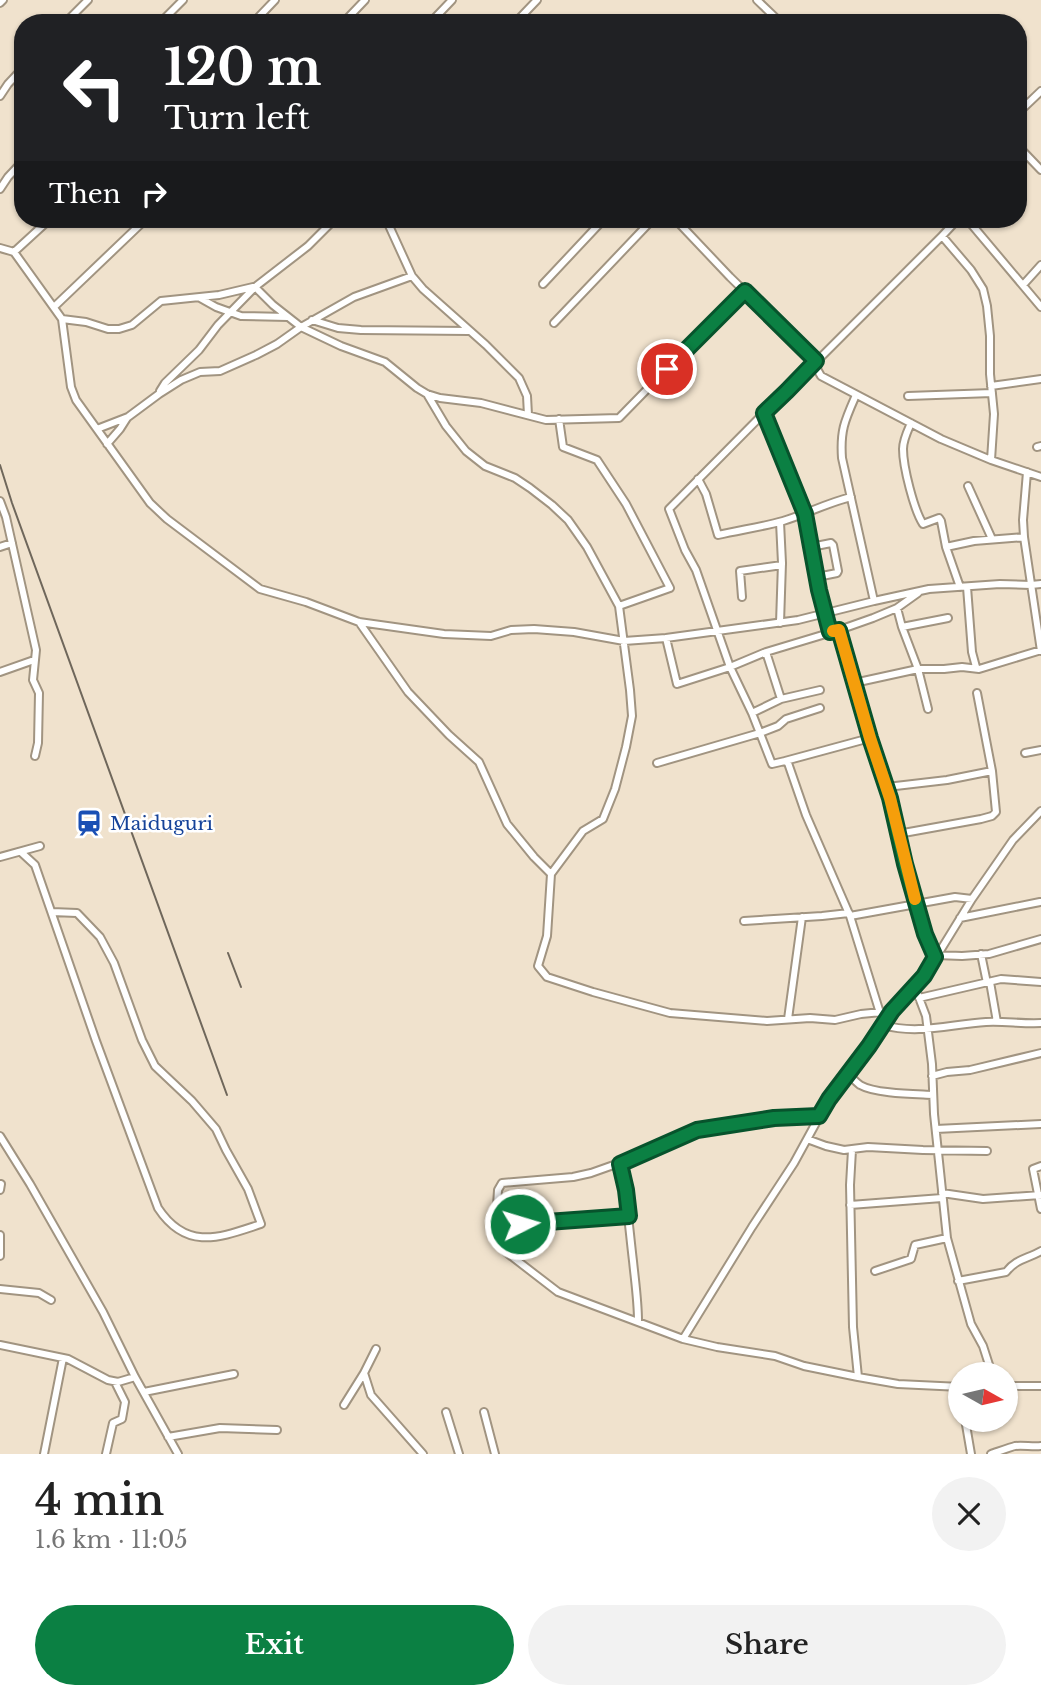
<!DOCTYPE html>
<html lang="en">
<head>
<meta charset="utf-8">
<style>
  :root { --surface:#fff; --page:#f2f2f2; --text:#222; --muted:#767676; --accent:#0b8043 }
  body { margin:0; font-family:"Libre Baskerville",serif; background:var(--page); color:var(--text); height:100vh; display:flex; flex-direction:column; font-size:26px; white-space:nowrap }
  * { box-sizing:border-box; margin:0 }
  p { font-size:23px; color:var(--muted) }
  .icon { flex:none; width:38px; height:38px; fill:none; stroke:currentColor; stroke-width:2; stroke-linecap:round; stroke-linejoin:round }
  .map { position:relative; height:1454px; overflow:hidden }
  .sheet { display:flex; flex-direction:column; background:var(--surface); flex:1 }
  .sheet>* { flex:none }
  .guide { position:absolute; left:14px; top:14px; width:1013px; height:214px; border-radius:28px; box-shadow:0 2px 5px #0004; background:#202124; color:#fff; overflow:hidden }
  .needle { width:46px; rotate:98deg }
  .fabs { position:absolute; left:948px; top:1362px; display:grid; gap:14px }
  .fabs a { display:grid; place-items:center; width:70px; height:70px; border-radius:50%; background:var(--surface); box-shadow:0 2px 5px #0004; font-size:35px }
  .pin { position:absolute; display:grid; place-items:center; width:60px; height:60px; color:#fff; margin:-30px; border:4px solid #fff; border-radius:50%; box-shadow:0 2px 7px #0007 }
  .me { position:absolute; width:77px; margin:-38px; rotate:85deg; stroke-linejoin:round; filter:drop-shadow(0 0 5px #0008) }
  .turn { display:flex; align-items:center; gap:24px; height:147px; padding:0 35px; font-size:32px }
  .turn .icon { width:91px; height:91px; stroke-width:2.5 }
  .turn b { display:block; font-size:49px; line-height:60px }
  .then { display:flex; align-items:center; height:66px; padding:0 35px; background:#0003; gap:14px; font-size:26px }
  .round { display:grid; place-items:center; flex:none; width:74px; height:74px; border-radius:37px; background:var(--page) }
  .headline { display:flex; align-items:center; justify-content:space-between; height:119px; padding:0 35px }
  h1 { font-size:42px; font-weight:600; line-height:52px }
  .action { display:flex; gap:14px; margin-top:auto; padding:14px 35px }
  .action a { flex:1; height:80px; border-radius:42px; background:var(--accent); color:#fff; font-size:28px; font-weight:600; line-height:80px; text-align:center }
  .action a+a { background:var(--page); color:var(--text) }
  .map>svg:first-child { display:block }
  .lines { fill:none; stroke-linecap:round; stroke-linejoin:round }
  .street-casing { stroke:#a19481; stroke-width:10 }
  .street { stroke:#fff; stroke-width:6 }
  .rail { stroke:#6f675b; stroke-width:2 }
  .route-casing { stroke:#07532c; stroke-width:18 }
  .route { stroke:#0b8043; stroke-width:12 }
  .slow { stroke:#f59e0b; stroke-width:12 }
  .labels { text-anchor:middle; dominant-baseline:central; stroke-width:5; stroke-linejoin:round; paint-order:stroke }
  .transit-label { font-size:19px; fill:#164399; stroke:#fff; text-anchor:start }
</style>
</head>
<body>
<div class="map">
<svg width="1041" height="1454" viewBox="0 0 1041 1454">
  <rect width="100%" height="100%" fill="#f0e2cd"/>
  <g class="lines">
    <g class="street-casing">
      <path id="street" d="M 757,0 L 781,23
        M 0,3 L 3,0
        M 65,23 L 88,0
        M 160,23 L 183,0
        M 253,23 L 275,0
        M 343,23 L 365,0
        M 430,23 L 452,0
        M 515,23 L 537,0
        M 0,96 L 8,84 L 23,68
        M 1018,113 L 1041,91
        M 1018,146 L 1041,170
        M 0,189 L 8,177 L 23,161
        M 386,219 L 412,276 L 423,289 L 486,345 L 519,378 L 527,396 L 528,415
        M 675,219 L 730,277 L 816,361 L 817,369 L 821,376 L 941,439 L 991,460 L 1041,477
        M 958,219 L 942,236 L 971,270 L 983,289 L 987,306 L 990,336 L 990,374 L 994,414 L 991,460
        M 967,219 L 1041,307
        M 0,248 L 14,252 L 62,319 L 71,387 L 76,400 L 150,503 L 167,519 L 260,589 L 306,602 L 359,622 L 444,634 L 491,636 L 511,630 L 534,629 L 574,632 L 624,641 L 666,638 L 798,620 L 874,601 L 929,589 L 1000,584 L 1031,585 L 1041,584
        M 14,252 L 50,219
        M 543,284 L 604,219
        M 1023,285 L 1041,265
        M 255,287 L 273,305 L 301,327 L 341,346 L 385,362 L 417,388 L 427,394 L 440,398 L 481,403 L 546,420 L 619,418 L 702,333 L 745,291
        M 200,298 L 216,307 L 241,316 L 288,317
        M 54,307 L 146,219
        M 62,319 L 86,322 L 108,329 L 119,329 L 132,325 L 161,301 L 219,295 L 253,287
        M 312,320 L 338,328 L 361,330 L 469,331
        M 554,323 L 653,219
        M 991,386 L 1041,379
        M 160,391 L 165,383 L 199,350 L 218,325 L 255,287 L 308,246 L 335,219
        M 427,394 L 446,426 L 466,451 L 485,466 L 515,478 L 530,488 L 552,505 L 568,520 L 587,547 L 619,606 L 630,690 L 632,716 L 626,747 L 615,789 L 603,819 L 583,831 L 551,874 L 547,936 L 538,966 L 547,977 L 593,992 L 670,1013 L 767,1021 L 810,1018 L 835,1020 L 861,1014 L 892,1011
        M 856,395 C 845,420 840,430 842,458 L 874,601
        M 908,396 L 992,393
        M 764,413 L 805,514 L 819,590 L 829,632
        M 559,419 L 563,447 L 597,460 L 626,504 L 670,588 L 619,606
        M 911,423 C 907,432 903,440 903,449 C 903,467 914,510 923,524 L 939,518 L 941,521 L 946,547 L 960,587
        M 97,429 L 128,417 L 159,394 L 181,380 L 200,372 L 220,371 L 256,355 L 277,344 L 301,327 L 354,297 L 412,276
        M 107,444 L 120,429 L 127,418
        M 1037,447 L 1041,446
        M 1027,472 L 1023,520 L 1024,537 L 1041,651
        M 698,479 L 706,494 L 718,535 C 739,530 762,527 783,521 C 806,514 827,503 851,497
        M 968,486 L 992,539
        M 0,501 L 6,517 L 36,650 L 33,680 L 39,693 L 38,743 L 35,756
        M 780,522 L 782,563 L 780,623
        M 0,547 L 12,543
        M 811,547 L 831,543 L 833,545 L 838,571 L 837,573 L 817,577
        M 946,547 L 974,541 L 1024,537
        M 967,587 L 972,652 L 976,667
        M 742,597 L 740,571 L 782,565
        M 897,608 L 902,627 L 918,669 L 944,669 L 962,667 L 979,669 L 1041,650
        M 359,622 L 408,692 L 449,735 L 479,762 L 507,824 L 534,857 L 551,874
        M 902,627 L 948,618
        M 839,630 L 870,738 L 890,798 L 905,864 L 925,934 L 935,957
        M 666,638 L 677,684 L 730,667 L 766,652 L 839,630 L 873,618 L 897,608 L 918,593
        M 766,652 L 781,699 L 752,713 L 772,764 L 785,761 L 788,763 L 806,815 L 850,916 L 880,1013
        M 0,672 L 34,660
        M 854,683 L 918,669 L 928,709
        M 781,699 L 820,690
        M 752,713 L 730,667 L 696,570 L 685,550 L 669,509 L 764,413 L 787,391 L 942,236
        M 1025,753 L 1041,750
        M 785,761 L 870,738
        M 657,763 L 760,733 L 778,726 L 786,719 L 820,708
        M 887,787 L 947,780 L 992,771
        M 898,834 L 981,819 L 992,816 L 996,812 L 992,771 L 977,693
        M 22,853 L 35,865 L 96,1041 L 158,1208 C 187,1252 221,1237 261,1224 L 248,1189 L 226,1150 L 216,1129 L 192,1101 L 155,1066 L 142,1040 L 114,963 L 100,937 L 77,913 L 52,912
        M 0,857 L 40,846
        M 850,916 L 955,897 L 972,899
        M 960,918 L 1040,902
        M 744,921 L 822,916 L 849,913
        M 981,954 L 987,983
        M 936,955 L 962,956 L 989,954 L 1041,939
        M 990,982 L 997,1022
        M 915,987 L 926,1016 L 932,1064 L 934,1114 L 947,1238 L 971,1324 L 983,1346 L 992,1374
        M 919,998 L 1001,979 L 1041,982
        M 788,1019 L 802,917
        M 883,1025 C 918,1035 951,1024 986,1022 C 1004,1021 1023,1024 1041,1023
        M 847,1073 C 851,1077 856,1082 860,1085 C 876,1094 915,1094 933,1095
        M 932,1076 L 947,1072 L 970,1070 L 1041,1053
        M 819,1117 L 774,1118 L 697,1130 L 639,1156 L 591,1173 L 573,1177 L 502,1183 L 498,1190 L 497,1206 L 499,1226 L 506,1252 L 558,1292 L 683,1339 L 717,1347 L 775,1356 L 804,1366 L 858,1377 L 898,1384 L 961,1387
        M 936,1129 L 1041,1124
        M 0,1136 L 30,1184 L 103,1312 L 135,1377 L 178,1454
        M 807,1139 L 826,1146 L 844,1150 L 868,1147 L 923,1150 L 987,1151
        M 852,1150 L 850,1185 L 853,1327 L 858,1377
        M 620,1164 C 627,1196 629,1228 633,1261 C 635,1281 638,1301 638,1321
        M 1041,1166 L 1033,1169 L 1041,1209
        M 0,1190 L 1,1184
        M 942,1193 L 983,1199 L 1041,1195
        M 850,1205 L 942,1198
        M 499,1226 L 629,1216
        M 0,1235 L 0,1256
        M 875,1271 L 911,1259 L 915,1245 L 947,1238
        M 958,1281 L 1006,1272 C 1016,1259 1027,1259 1041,1251
        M 0,1289 L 39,1293 L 51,1300
        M 683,1339 L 752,1227 L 794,1163 L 829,1099 L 869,1046 L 892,1011 L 924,977 L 972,899 L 1013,840 L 1041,811
        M 0,1345 L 68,1359 L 108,1380 L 118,1382 L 135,1377
        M 376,1349 L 364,1373 L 371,1395 L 423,1454
        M 1006,1386 L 1041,1386
        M 144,1392 L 234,1374
        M 344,1405 L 364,1373
        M 446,1412 L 459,1454
        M 484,1412 L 495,1454
        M 965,1419 L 971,1454
        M 168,1437 L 220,1428 L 277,1430
        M 44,1454 L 63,1358
        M 106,1454 L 113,1423 L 122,1419 L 125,1402 L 115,1382
        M 991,1454 C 997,1452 1011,1447 1015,1446 C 1023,1445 1033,1447 1041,1446"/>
    </g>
    <use href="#street" class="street"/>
    <path class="rail" d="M 0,465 L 12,503 L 227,1095
      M 228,953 L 241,987"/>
  </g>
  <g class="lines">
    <g class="route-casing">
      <path id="route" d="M 520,1224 L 629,1216 L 626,1190 L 620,1164 L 697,1130 L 774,1118 L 819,1116 L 829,1099 L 869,1046 L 892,1011 L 924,976 L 935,957 L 925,934 L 905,864 L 890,798 L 870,738 L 839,630 L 830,632 L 819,590 L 805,514 L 764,413 L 787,391 L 816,361 L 745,291 L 667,369"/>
    </g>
    <use href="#route" class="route"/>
    <path class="slow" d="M 833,631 L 839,630 L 870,738 L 890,798 L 915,899"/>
  </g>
  <defs>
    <g id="station-bare" transform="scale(2.1)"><path d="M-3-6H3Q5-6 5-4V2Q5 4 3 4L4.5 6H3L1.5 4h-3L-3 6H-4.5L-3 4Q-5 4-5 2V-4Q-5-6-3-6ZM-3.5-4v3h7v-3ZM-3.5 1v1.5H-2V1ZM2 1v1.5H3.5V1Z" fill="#1a4fb4" stroke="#fff" stroke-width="2.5" paint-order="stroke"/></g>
  </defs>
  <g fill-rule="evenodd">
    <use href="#station-bare" x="89" y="823"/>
  </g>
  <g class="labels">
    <g class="transit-label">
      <text x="110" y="823">Maiduguri</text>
    </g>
  </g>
</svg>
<div class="fabs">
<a><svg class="needle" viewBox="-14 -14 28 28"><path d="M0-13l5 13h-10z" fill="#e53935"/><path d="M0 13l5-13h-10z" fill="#767676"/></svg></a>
</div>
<div class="pin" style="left:667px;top:369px;background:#d93025"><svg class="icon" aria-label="arrive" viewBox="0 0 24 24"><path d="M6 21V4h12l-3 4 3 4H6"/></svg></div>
<svg class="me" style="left:520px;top:1224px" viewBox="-20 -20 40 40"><circle r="17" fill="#0b8043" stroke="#fff" stroke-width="3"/><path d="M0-11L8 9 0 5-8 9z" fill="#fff"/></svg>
<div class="guide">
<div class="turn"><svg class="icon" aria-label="left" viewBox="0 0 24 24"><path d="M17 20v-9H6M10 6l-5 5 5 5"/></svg><div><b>120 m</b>Turn left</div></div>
<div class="then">Then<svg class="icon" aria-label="right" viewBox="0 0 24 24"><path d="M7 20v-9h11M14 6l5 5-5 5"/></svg></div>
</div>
</div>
<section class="sheet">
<div class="headline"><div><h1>4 min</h1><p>1.6 km · 11:05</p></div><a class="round"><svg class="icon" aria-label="close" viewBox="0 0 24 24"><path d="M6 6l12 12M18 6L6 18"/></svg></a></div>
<div class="action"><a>Exit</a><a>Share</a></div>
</section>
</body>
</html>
